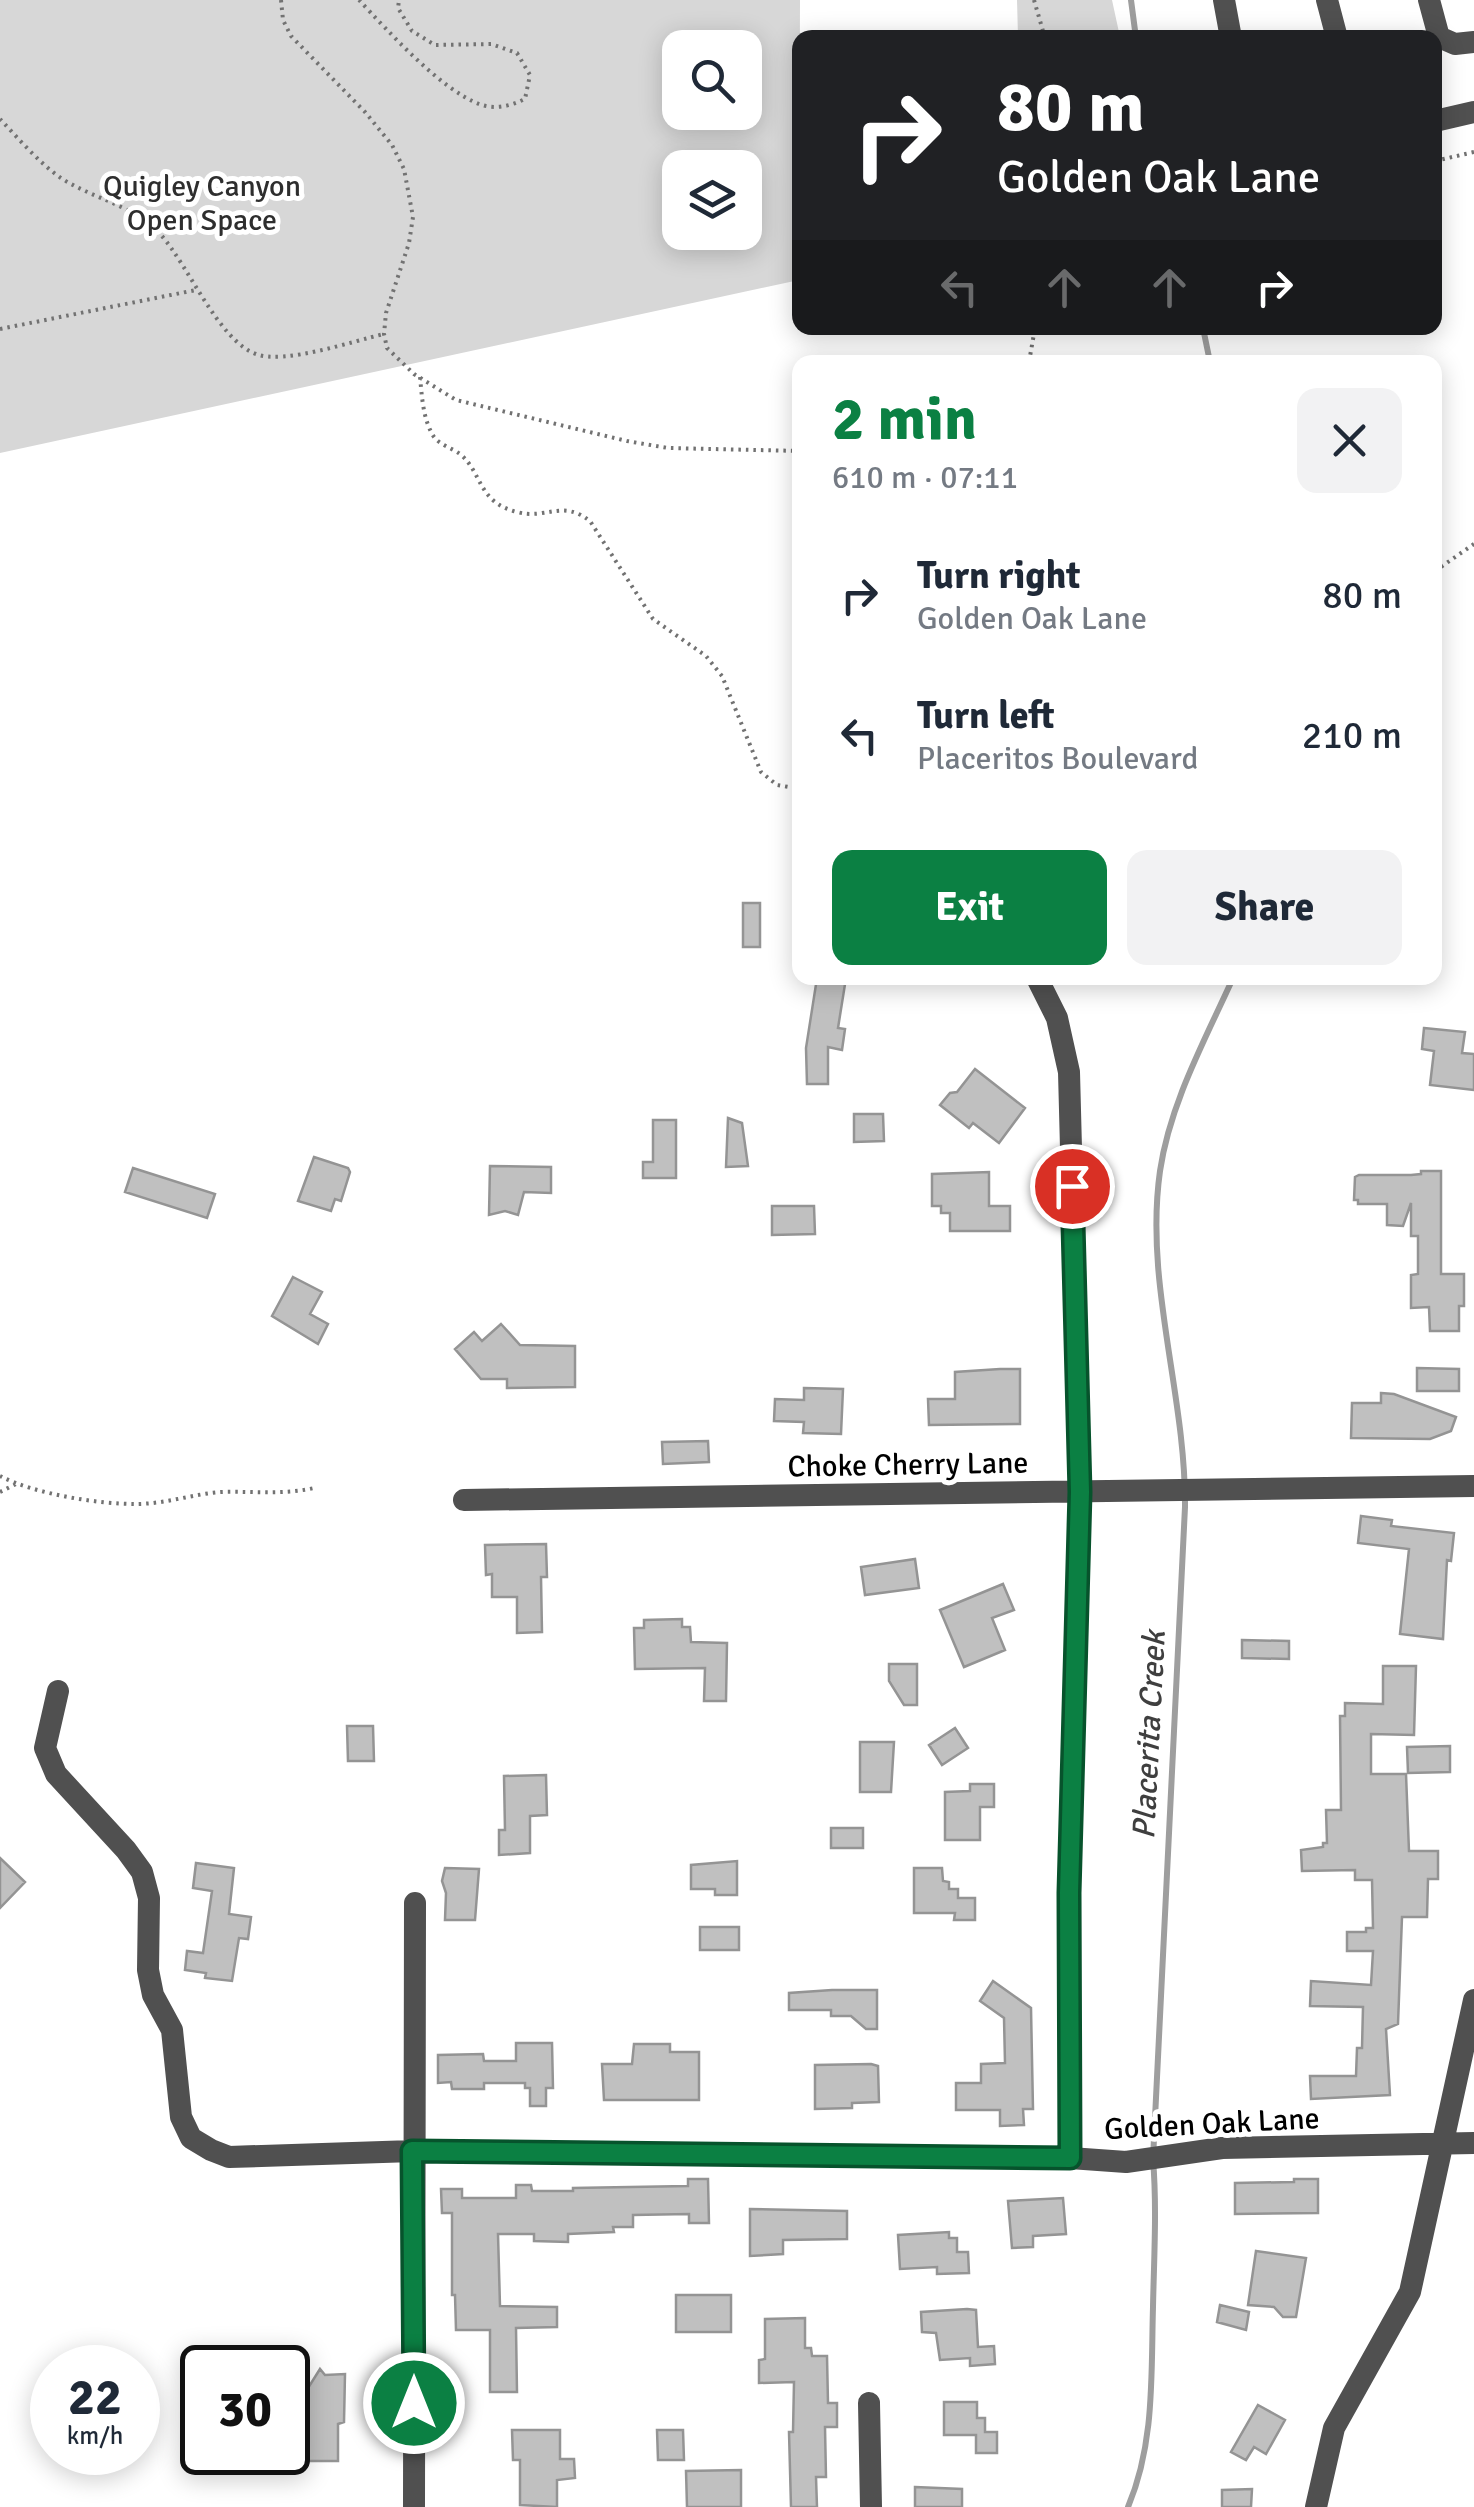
<!DOCTYPE html>
<html lang="en">
<head>
<meta charset="utf-8">
<style>
  :root { --surface:#fff; --page:#f2f2f3; --text:#1f2937; --muted:#747a83; --accent:#0b8043 }
  body { margin:0; font-family:Signika,sans-serif; background:var(--page); color:var(--text); height:100vh; display:flex; flex-direction:column; font-size:38px; white-space:nowrap }
  * { box-sizing:border-box; margin:0 }
  p { font-size:32px; color:var(--muted) }
  .icon { flex:none; width:55px; height:55px; fill:none; stroke:currentColor; stroke-width:2; stroke-linecap:round; stroke-linejoin:round }
  .map { position:relative; flex:1; overflow:hidden }
  .details { position:absolute; left:792px; top:355px; width:650px; height:630px; display:flex; flex-direction:column; background:var(--surface); border-radius:20px; box-shadow:0 5px 25px #0003 }
  .details>* { flex:none }
  .top-card { position:absolute; left:792px; top:30px; width:650px; height:305px; border-radius:20px; box-shadow:0 5px 25px #0003; background:#202124; color:#fff; overflow:hidden }
  .buttons { position:absolute; left:662px; top:30px; display:grid; gap:20px }
  .buttons a { display:grid; place-items:center; width:100px; height:100px; border-radius:20px; background:var(--surface); box-shadow:0 5px 25px #0003; font-size:50px }
  .speed { position:absolute; left:30px; top:2345px; display:flex; gap:20px; font-size:50px; font-weight:700; text-align:center }
  .speed>* { display:grid; place-content:center; width:130px; height:130px; border-radius:50%; background:var(--surface); box-shadow:0 5px 25px #0003; line-height:1 }
  .speed small { font-size:25px; font-weight:400 }
  .speed .limit { border:5px solid #111; border-radius:15px; background:#fff; color:#111 }
  .pin { position:absolute; display:grid; place-items:center; width:85px; height:85px; color:#fff; margin:-42px; border:5px solid #fff; border-radius:50%; box-shadow:0 2px 10px #0007 }
  .me { position:absolute; width:110px; margin:-55px; rotate:0deg; stroke-linejoin:round; filter:drop-shadow(0 0 8px #0008) }
  .turn { display:flex; align-items:center; gap:35px; height:210px; padding:0 40px; font-size:45px }
  .turn .icon { width:130px; height:130px; stroke-width:2.5 }
  .turn b { display:block; font-size:70px; line-height:85px }
  .lanes { display:flex; align-items:center; height:95px; padding:0 40px; background:#0003; justify-content:center; gap:50px; direction:ltr }
  .lanes .off { opacity:.35 }
  .round { display:grid; place-items:center; flex:none; width:105px; height:105px; border-radius:20px; background:var(--page) }
  .head { display:flex; align-items:center; justify-content:space-between; height:170px; padding:0 40px }
  h1 { font-size:60px; font-weight:700; line-height:75px; color:var(--accent) }
  .primary-button { display:flex; gap:20px; margin-top:auto; padding:20px 40px }
  .primary-button a { flex:1; height:115px; border-radius:20px; background:var(--accent); color:#fff; font-size:40px; font-weight:700; line-height:115px; text-align:center }
  .primary-button a+a { background:var(--page); color:var(--text) }
  ul { padding:0; list-style:none }
  li { display:flex; align-items:center; gap:30px; height:140px; padding:0 40px }
  li div { flex:1 }
  li b { display:block; font-size:38px }
  li em { font-style:normal }
  .map>svg:first-child { display:block }
  .green { fill:#d7d7d7; fill-rule:evenodd }
  .lines { fill:none; stroke-linecap:round; stroke-linejoin:round }
  .stream { stroke:#9e9e9e; stroke-width:6 }
  .building { fill:#c0c0c0; stroke:#949494; stroke-width:2.5 }
  .path { stroke:#727272; stroke-width:4; stroke-dasharray:2.5 5; stroke-linecap:butt }
  .minor { stroke:#505050; stroke-width:22 }
  .route-casing { stroke:#07532c; stroke-width:25 }
  .route { stroke:#0b8043; stroke-width:18 }
  .labels { text-anchor:middle; dominant-baseline:central; stroke-width:10; stroke-linejoin:round; paint-order:stroke }
  .park-label { font-size:30px; fill:#2e2e2e; stroke:#fff }
  .street-label { font-size:30px; fill:#000; stroke:#fff }
  .water-label { font-size:32px; font-style:italic; fill:#3f3f3f; stroke:#fff }
</style>
</head>
<body>
<div class="map">
<svg width="1474" height="2507" viewBox="0 0 1474 2507">
  <rect width="100%" height="100%" fill="#fff"/>
  <path class="green" d="M 0,0 L 800,0 L 799,280 L 0,453 ZM 680,48 L 745,48 L 745,112 L 680,112 ZM 680,168 L 745,168 L 745,232 L 680,232 Z
    M 1017,0 L 1112,0 L 1120,37 L 1018,37 Z"/>
  <g class="lines">
    <path class="stream" d="M 1131,0 L 1136,38
      M 1203,328 L 1210,362
      M 1128,2507 C 1155,2443 1151,2375 1153,2307 C 1154,2257 1157,2208 1153,2159 L 1185,1507 C 1186,1395 1144,1283 1160,1171 C 1170,1103 1205,1040 1233,978"/>
  </g>
  <path class="building" d="M 743,903 L 760,903 L 760,947 L 743,947 Z
    M 817,978 L 846,978 L 838,1028 L 845,1029 L 842,1050 L 828,1047 L 828,1084 L 807,1084 L 806,1048 Z
    M 1424,1028 L 1465,1032 L 1462,1053 L 1474,1054 L 1474,1090 L 1430,1085 L 1434,1051 L 1422,1049 Z
    M 975,1069 L 1025,1108 L 999,1143 L 973,1123 L 969,1128 L 940,1105 L 950,1093 L 957,1092 Z
    M 854,1114 L 883,1114 L 884,1141 L 854,1142 Z
    M 728,1118 L 742,1123 L 748,1166 L 726,1167 Z
    M 653,1120 L 676,1120 L 676,1178 L 643,1178 L 643,1162 L 653,1162 Z
    M 314,1157 L 348,1168 L 350,1172 L 341,1201 L 335,1199 L 331,1211 L 298,1201 Z
    M 490,1166 L 551,1167 L 551,1193 L 524,1192 L 518,1215 L 505,1211 L 489,1215 Z
    M 133,1168 L 215,1194 L 207,1218 L 125,1192 Z
    M 1421,1171 L 1441,1171 L 1441,1274 L 1464,1274 L 1464,1306 L 1459,1306 L 1459,1331 L 1430,1331 L 1429,1307 L 1411,1308 L 1411,1275 L 1418,1274 L 1418,1236 L 1411,1236 L 1411,1203 L 1403,1226 L 1387,1225 L 1387,1204 L 1358,1204 L 1358,1200 L 1354,1200 L 1355,1177 L 1359,1175 L 1411,1175 L 1421,1174 Z
    M 989,1172 L 989,1206 L 1010,1206 L 1010,1231 L 950,1231 L 950,1213 L 941,1213 L 941,1206 L 932,1206 L 932,1174 Z
    M 772,1206 L 814,1206 L 815,1234 L 772,1235 Z
    M 293,1277 L 322,1292 L 310,1314 L 328,1324 L 318,1344 L 272,1316 Z
    M 501,1324 L 520,1345 L 575,1346 L 575,1387 L 507,1388 L 507,1379 L 481,1379 L 455,1349 L 474,1332 L 482,1341 Z
    M 1417,1368 L 1459,1369 L 1459,1391 L 1417,1391 Z
    M 1000,1369 L 1020,1369 L 1020,1424 L 929,1425 L 928,1399 L 955,1399 L 955,1372 Z
    M 804,1388 L 843,1389 L 841,1434 L 803,1433 L 804,1422 L 774,1421 L 775,1399 L 804,1400 Z
    M 1381,1393 L 1394,1394 L 1456,1417 L 1451,1431 L 1430,1439 L 1351,1438 L 1352,1403 L 1381,1403 Z
    M 708,1441 L 709,1462 L 663,1464 L 662,1442 Z
    M 1361,1516 L 1392,1520 L 1391,1526 L 1454,1533 L 1451,1561 L 1447,1560 L 1443,1639 L 1400,1634 L 1409,1549 L 1358,1543 Z
    M 546,1544 L 547,1577 L 541,1577 L 542,1632 L 517,1633 L 517,1597 L 492,1597 L 492,1574 L 486,1575 L 485,1545 Z
    M 915,1559 L 919,1588 L 865,1595 L 861,1567 Z
    M 1003,1584 L 1014,1610 L 992,1618 L 1005,1650 L 964,1667 L 940,1610 Z
    M 682,1619 L 682,1627 L 690,1627 L 691,1642 L 727,1643 L 726,1701 L 704,1701 L 705,1668 L 635,1669 L 634,1628 L 644,1628 L 644,1620 Z
    M 1242,1640 L 1289,1641 L 1289,1659 L 1242,1658 Z
    M 889,1664 L 917,1664 L 917,1705 L 904,1705 L 889,1681 Z
    M 1383,1666 L 1416,1666 L 1414,1735 L 1371,1734 L 1371,1774 L 1406,1774 L 1409,1851 L 1438,1851 L 1438,1879 L 1428,1879 L 1427,1917 L 1402,1917 L 1398,2024 L 1386,2029 L 1390,2095 L 1311,2099 L 1310,2076 L 1356,2076 L 1357,2048 L 1362,2048 L 1363,2007 L 1310,2006 L 1311,1981 L 1371,1985 L 1373,1951 L 1347,1951 L 1347,1932 L 1366,1932 L 1366,1928 L 1373,1928 L 1372,1880 L 1355,1880 L 1355,1870 L 1302,1871 L 1301,1850 L 1323,1847 L 1323,1843 L 1327,1843 L 1326,1810 L 1341,1810 L 1340,1716 L 1345,1716 L 1345,1703 L 1383,1704 Z
    M 347,1726 L 373,1726 L 374,1761 L 348,1761 Z
    M 955,1728 L 968,1748 L 942,1765 L 929,1745 Z
    M 860,1742 L 894,1742 L 891,1792 L 860,1792 Z
    M 1450,1746 L 1450,1772 L 1408,1773 L 1407,1747 Z
    M 546,1775 L 547,1815 L 530,1816 L 530,1853 L 499,1855 L 499,1830 L 505,1830 L 504,1776 Z
    M 970,1784 L 994,1784 L 994,1807 L 980,1807 L 980,1840 L 945,1840 L 945,1792 L 970,1791 Z
    M 831,1828 L 863,1828 L 863,1848 L 831,1848 Z
    M 0,1858 L 25,1882 L 0,1908 Z
    M 737,1861 L 737,1895 L 715,1895 L 715,1889 L 691,1889 L 691,1865 Z
    M 196,1863 L 234,1868 L 229,1914 L 251,1917 L 248,1939 L 239,1938 L 232,1981 L 205,1978 L 206,1973 L 185,1970 L 187,1951 L 203,1953 L 212,1891 L 193,1888 Z
    M 445,1868 L 479,1869 L 475,1920 L 445,1920 L 446,1893 L 442,1881 Z
    M 914,1868 L 942,1868 L 943,1881 L 949,1882 L 949,1889 L 958,1889 L 958,1898 L 975,1898 L 975,1920 L 954,1920 L 955,1913 L 914,1913 Z
    M 700,1927 L 739,1927 L 739,1950 L 700,1950 Z
    M 993,1981 L 1031,2008 L 1033,2109 L 1023,2109 L 1024,2125 L 1000,2126 L 1000,2110 L 956,2110 L 956,2083 L 981,2083 L 981,2064 L 1005,2063 L 1004,2018 L 980,2001 Z
    M 832,1990 L 877,1990 L 877,2029 L 866,2029 L 851,2016 L 831,2016 L 831,2010 L 789,2010 L 789,1993 Z
    M 516,2043 L 552,2043 L 553,2088 L 546,2088 L 546,2106 L 530,2106 L 530,2088 L 525,2088 L 525,2083 L 484,2083 L 484,2089 L 452,2089 L 451,2082 L 438,2083 L 438,2055 L 483,2054 L 484,2061 L 516,2061 Z
    M 634,2044 L 670,2044 L 670,2052 L 699,2052 L 699,2100 L 604,2100 L 602,2064 L 632,2064 Z
    M 871,2064 L 878,2066 L 879,2102 L 852,2103 L 852,2108 L 815,2109 L 815,2065 Z
    M 688,2179 L 708,2179 L 709,2223 L 689,2223 L 689,2214 L 633,2215 L 633,2227 L 613,2227 L 614,2232 L 568,2234 L 568,2242 L 534,2241 L 534,2234 L 498,2234 L 500,2306 L 557,2307 L 557,2327 L 516,2328 L 517,2392 L 490,2392 L 490,2330 L 456,2330 L 455,2295 L 452,2295 L 452,2213 L 442,2213 L 441,2189 L 462,2189 L 462,2198 L 516,2198 L 516,2185 L 531,2185 L 532,2191 L 573,2191 L 573,2188 L 688,2186 Z
    M 1294,2179 L 1318,2179 L 1318,2213 L 1235,2214 L 1235,2183 L 1294,2182 Z
    M 1063,2198 L 1066,2234 L 1033,2236 L 1033,2247 L 1012,2248 L 1008,2201 Z
    M 750,2209 L 847,2211 L 847,2239 L 783,2240 L 783,2254 L 750,2256 Z
    M 949,2232 L 949,2238 L 957,2238 L 957,2252 L 968,2252 L 969,2273 L 937,2274 L 937,2267 L 900,2269 L 898,2235 Z
    M 1256,2251 L 1306,2258 L 1296,2317 L 1283,2317 L 1274,2307 L 1248,2305 Z
    M 676,2295 L 731,2295 L 731,2332 L 676,2332 Z
    M 1220,2305 L 1249,2312 L 1246,2330 L 1217,2322 Z
    M 967,2309 L 976,2310 L 978,2347 L 994,2346 L 995,2364 L 970,2366 L 970,2358 L 940,2360 L 936,2333 L 922,2332 L 921,2312 Z
    M 805,2318 L 805,2348 L 811,2348 L 812,2356 L 827,2356 L 828,2403 L 837,2403 L 837,2427 L 825,2427 L 826,2477 L 816,2477 L 817,2507 L 791,2507 L 789,2432 L 793,2432 L 794,2382 L 759,2383 L 759,2360 L 765,2359 L 765,2319 Z
    M 293,2365 L 310,2385 L 320,2369 L 325,2375 L 345,2374 L 344,2422 L 338,2424 L 338,2461 L 294,2461 Z
    M 944,2402 L 977,2402 L 977,2418 L 985,2418 L 985,2432 L 997,2432 L 997,2453 L 976,2453 L 976,2435 L 944,2435 Z
    M 1258,2405 L 1285,2420 L 1266,2454 L 1254,2447 L 1246,2460 L 1231,2452 Z
    M 512,2430 L 560,2430 L 560,2459 L 574,2459 L 575,2478 L 557,2480 L 557,2507 L 520,2505 L 520,2460 L 513,2460 Z
    M 657,2430 L 683,2430 L 684,2460 L 658,2460 Z
    M 741,2470 L 741,2507 L 687,2507 L 686,2471 Z
    M 915,2487 L 962,2489 L 962,2507 L 915,2507 Z
    M 1252,2489 L 1251,2507 L 1222,2507 L 1222,2490 Z"/>
  <g class="lines">
    <path class="path" d="M 281,0 L 283,20 L 291,36 L 365,112 L 392,145 L 404,169 L 413,217 L 409,243 L 386,313 L 384,334 L 387,348 L 414,374 L 456,400 L 627,441 L 668,448 L 800,451
      M 359,0 C 388,31 440,89 479,104 C 495,110 510,106 525,99 L 530,75 L 517,53 L 491,44 L 435,45 L 412,31 L 398,8 L 399,0
      M 1034,0 L 1045,38
      M 0,119 C 18,138 39,163 61,178 C 93,199 134,205 161,235 C 188,265 219,341 256,354 C 284,365 353,341 384,334
      M 1435,161 L 1474,152
      M 0,329 L 196,290
      M 1029,362 L 1035,328
      M 420,377 C 422,397 423,420 434,437 C 440,445 452,448 460,454 C 483,473 477,502 517,512 C 546,520 562,499 590,521 L 653,619 L 706,656 L 722,676 L 761,772 L 777,785 L 800,789
      M 1435,571 L 1474,544
      M 0,1476 C 35,1494 97,1504 136,1504 C 165,1504 193,1494 221,1492 C 253,1491 283,1495 314,1488
      M 0,1492 L 16,1484"/>
    <path class="minor" d="M 1224,0 L 1231,38
      M 1327,0 L 1337,38
      M 1429,0 L 1439,37 L 1455,44 L 1474,42
      M 1435,121 L 1474,112
      M 1037,978 L 1057,1018 L 1069,1072 L 1080,1492 L 1069,1893 L 1070,2158
      M 464,1500 L 1474,1486
      M 58,1691 L 45,1748 L 56,1774 L 126,1850 L 142,1872 L 149,1898 L 148,1970 L 153,1995 L 172,2030 L 181,2117 L 191,2138 L 211,2150 L 229,2157 L 413,2151 L 1070,2158 L 1126,2162 L 1222,2148 L 1474,2143
      M 869,2403 L 871,2507
      M 414,2507 L 415,1903
      M 1316,2507 L 1334,2428 L 1410,2292 L 1474,2000"/>
  </g>
  <g class="lines">
    <g class="route-casing">
      <path id="route" d="M 414,2403 L 412,2151 L 1070,2158 L 1069,1893 L 1080,1492 L 1072,1186"/>
    </g>
    <use href="#route" class="route"/>
  </g>
  <g class="labels">
    <g class="park-label">
      <text x="202" y="186">Quigley Canyon<tspan x="202" dy="34">Open Space</tspan></text>
    </g>
    <g class="street-label">
      <text transform="translate(908 1465) rotate(-1)">Choke Cherry Lane</text>
      <text transform="translate(1212 2124) rotate(-3)">Golden Oak Lane</text>
    </g>
    <g class="water-label">
      <text transform="translate(1149 1735) rotate(-87)">Placerita Creek</text>
    </g>
  </g>
</svg>
<div class="buttons">
<a><svg class="icon" aria-label="search" viewBox="0 0 24 24"><circle cx="10" cy="10" r="6"/><path d="M15 15l6 6"/></svg></a>
<a><svg class="icon" aria-label="layers" viewBox="0 0 24 24"><path d="M12 4l9 5-9 5-9-5zM3 14l9 5 9-5"/></svg></a>
</div>
<div class="speed"><div>22<small>km/h</small></div><div class="limit">30</div></div>
<div class="pin" style="left:1072px;top:1186px;background:#d93025"><svg class="icon" aria-label="arrive" viewBox="0 0 24 24"><path d="M6 21V4h12l-3 4 3 4H6"/></svg></div>
<svg class="me" style="left:414px;top:2403px" viewBox="-20 -20 40 40"><circle r="17" fill="#0b8043" stroke="#fff" stroke-width="3"/><path d="M0-11L8 9 0 5-8 9z" fill="#fff"/></svg>
<div class="top-card">
<div class="turn"><svg class="icon" aria-label="right" viewBox="0 0 24 24"><path d="M7 20v-9h11M14 6l5 5-5 5"/></svg><div><b>80 m</b>Golden Oak Lane</div></div>
<div class="lanes"><svg class="icon off" aria-label="left" viewBox="0 0 24 24"><path d="M17 20v-9H6M10 6l-5 5 5 5"/></svg><svg class="icon off" aria-label="ahead" viewBox="0 0 24 24"><path d="M12 20V5M6 11l6-6 6 6"/></svg><svg class="icon off" aria-label="ahead" viewBox="0 0 24 24"><path d="M12 20V5M6 11l6-6 6 6"/></svg><svg class="icon" aria-label="right" viewBox="0 0 24 24"><path d="M7 20v-9h11M14 6l5 5-5 5"/></svg></div>
</div>
<section class="details">
<div class="head"><div><h1>2 min</h1><p>610 m · 07:11</p></div><a class="round"><svg class="icon" aria-label="close" viewBox="0 0 24 24"><path d="M6 6l12 12M18 6L6 18"/></svg></a></div>
<ul>
<li><svg class="icon" aria-label="right" viewBox="0 0 24 24"><path d="M7 20v-9h11M14 6l5 5-5 5"/></svg><div><b>Turn right</b><p>Golden Oak Lane</p></div><em>80 m</em></li>
<li><svg class="icon" aria-label="left" viewBox="0 0 24 24"><path d="M17 20v-9H6M10 6l-5 5 5 5"/></svg><div><b>Turn left</b><p>Placeritos Boulevard</p></div><em>210 m</em></li>
</ul>
<div class="primary-button"><a>Exit</a><a>Share</a></div>
</section>
</div>
</body>
</html>
